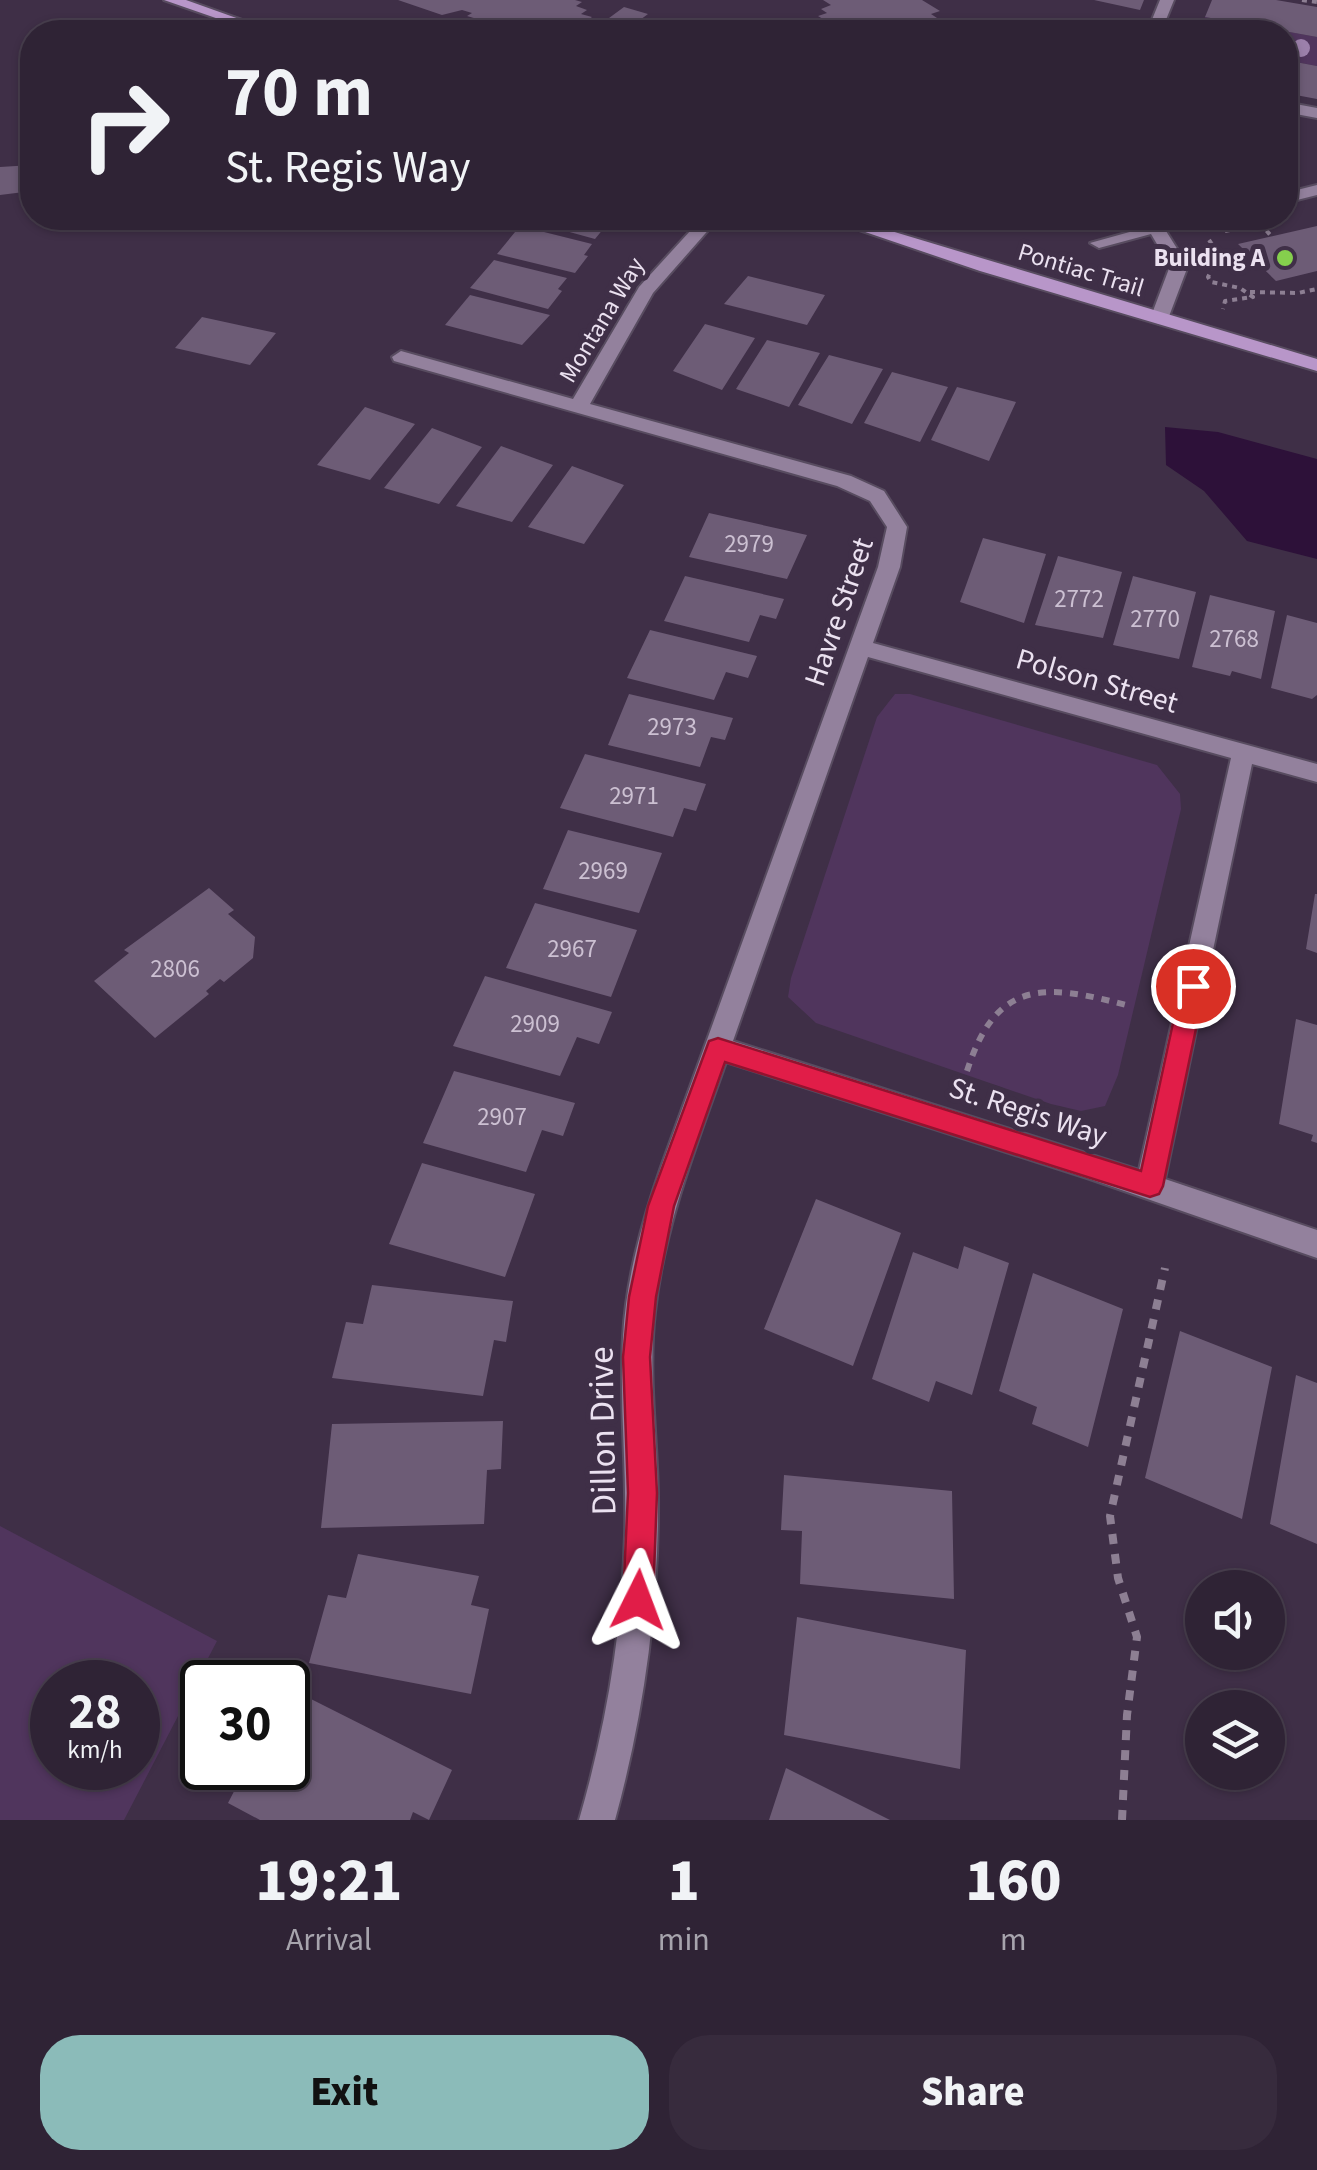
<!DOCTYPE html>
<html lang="en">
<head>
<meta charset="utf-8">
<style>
  :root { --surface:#2f2335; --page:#372b3d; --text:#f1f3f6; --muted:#a7a4ad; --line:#4a4050; --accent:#8bbbb9 }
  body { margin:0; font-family:"Source Sans 3",sans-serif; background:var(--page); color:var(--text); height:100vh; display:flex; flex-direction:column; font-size:38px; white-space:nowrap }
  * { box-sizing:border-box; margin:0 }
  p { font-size:32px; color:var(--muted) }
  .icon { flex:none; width:55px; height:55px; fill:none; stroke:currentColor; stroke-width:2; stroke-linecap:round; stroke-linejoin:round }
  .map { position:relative; height:1820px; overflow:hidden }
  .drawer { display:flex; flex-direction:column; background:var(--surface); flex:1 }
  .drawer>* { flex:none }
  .banner { position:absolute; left:20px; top:20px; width:1278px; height:210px; border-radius:40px; box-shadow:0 2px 8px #0004,0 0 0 2px var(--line); background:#2f2335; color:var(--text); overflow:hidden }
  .fabs { position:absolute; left:1185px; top:1570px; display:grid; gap:20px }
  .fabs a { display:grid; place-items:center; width:100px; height:100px; border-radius:50%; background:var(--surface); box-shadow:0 2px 8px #0004,0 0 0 2px var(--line); font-size:50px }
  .speed { position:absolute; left:30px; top:1660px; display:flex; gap:20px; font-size:50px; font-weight:700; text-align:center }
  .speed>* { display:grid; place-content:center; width:130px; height:130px; border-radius:50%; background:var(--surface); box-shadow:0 2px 8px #0004,0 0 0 2px var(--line); line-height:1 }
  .speed small { font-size:25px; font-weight:400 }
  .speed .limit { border:5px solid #111; border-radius:15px; background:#fff; color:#111 }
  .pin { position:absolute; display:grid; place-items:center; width:85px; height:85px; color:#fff; margin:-42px; border:5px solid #fff; border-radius:50%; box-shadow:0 2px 10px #0007 }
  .me { position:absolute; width:110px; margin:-55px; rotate:3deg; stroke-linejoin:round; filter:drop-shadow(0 0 8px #0008) }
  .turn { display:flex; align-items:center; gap:35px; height:210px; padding:0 40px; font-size:45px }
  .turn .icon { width:130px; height:130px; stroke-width:2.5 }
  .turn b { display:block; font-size:70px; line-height:85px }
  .eta { display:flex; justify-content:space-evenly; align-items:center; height:170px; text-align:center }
  .eta b { font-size:60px; font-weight:800; line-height:70px }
  .button { display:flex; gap:20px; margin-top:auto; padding:20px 40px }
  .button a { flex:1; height:115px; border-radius:40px; background:var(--accent); color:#111; font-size:40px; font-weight:800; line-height:115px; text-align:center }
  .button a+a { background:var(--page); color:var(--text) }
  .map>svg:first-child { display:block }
  .green { fill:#50355d; fill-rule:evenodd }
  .water { fill:#2d1139 }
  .building { fill:#6d5c76 }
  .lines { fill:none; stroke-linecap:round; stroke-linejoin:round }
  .minor-casing { stroke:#584c60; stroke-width:4 }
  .major-casing { stroke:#584c60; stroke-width:4 }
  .path-far2 { stroke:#8d7f93; stroke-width:4; stroke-dasharray:5 5; stroke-linecap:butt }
  .path-far1 { stroke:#8d7f93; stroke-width:6; stroke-dasharray:8 8; stroke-linecap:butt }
  .path { stroke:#8d7f93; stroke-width:8; stroke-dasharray:10 10; stroke-linecap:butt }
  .minor { fill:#93819d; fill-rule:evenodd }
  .major { fill:#b896c9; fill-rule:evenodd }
  .tree { fill:#9c80ab }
  .route { fill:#e11d48; stroke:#92132f; stroke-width:2.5 }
  .poi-dot { fill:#85cf4d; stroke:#3f2f47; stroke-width:4 }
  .labels { text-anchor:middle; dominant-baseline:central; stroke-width:10; stroke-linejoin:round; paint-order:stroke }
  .far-poi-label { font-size:25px; font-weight:bold; fill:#ebe1f0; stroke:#3f2f47; text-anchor:end }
  .far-street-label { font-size:25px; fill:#ebe1f0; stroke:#3f2f47 }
  .number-label { font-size:25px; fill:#ccc0d2 }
  .street-label { font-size:30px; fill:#ebe1f0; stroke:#3f2f47 }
  .near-street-label { font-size:35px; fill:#ebe1f0; stroke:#3f2f47 }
</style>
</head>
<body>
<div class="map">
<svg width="1317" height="1820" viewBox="0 0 1317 1820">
  <rect width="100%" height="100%" fill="#3f2f47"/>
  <path class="green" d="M 1205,17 L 1317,37 L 1317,66 L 1285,60 L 1285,32 L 1199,32 Z
    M 895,694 L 910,694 L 1157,765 L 1180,794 L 1181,809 L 1118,1075 L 1105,1106 L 1081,1111 L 1051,1104 L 816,1023 L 788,997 L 791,978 L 877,717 Z
    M 0,1526 L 217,1641 L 124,1820 L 0,1820 ZM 138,1682 L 138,1768 L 52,1768 L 52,1682 Z"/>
  <path class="water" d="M 1165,427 L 1218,432 L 1317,459 L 1317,559 L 1247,541 L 1204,491 L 1166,465 Z"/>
  <path class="building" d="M 398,0 L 575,0 L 582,2 L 576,6 L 587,10 L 581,14 L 592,17 L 572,32 L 477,32 L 474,31 L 480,27 L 471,24 L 477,19 L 467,16 L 472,13 L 462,10 L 442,15 Z
    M 823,0 L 922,0 L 940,11 L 931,14 L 937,18 L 931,20 L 938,25 L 918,32 L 844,32 L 818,16 L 827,13 L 821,9 L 831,5 Z
    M 1094,0 L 1144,0 L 1140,10 Z
    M 1212,0 L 1276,0 L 1317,7 L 1317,37 L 1205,17 Z
    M 624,7 L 648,14 L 624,32 L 590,32 Z
    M 677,22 L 703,29 L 664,32 Z
    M 1052,22 L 1102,31 L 1102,32 L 1047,32 Z
    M 1285,60 L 1317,66 L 1317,99 L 1285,93 Z
    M 1285,123 L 1297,125 L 1286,164 L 1285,164 Z
    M 32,165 L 32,191 L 0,195 L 0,167 Z
    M 608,218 L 605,221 L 609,222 L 595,239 L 522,219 Z
    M 1065,218 L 1113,218 L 1114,219 L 1075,228 Z
    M 520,226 L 592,244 L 584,255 L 588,256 L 575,273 L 497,254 Z
    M 1317,226 L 1317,271 L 1276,281 L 1238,244 Z
    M 494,260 L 567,278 L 558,289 L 562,291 L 548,309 L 470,288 Z
    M 748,276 L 825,295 L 807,325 L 724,304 Z
    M 470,295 L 550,315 L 522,345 L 445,325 Z
    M 202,317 L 276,333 L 250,365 L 175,348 Z
    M 705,324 L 755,338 L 722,390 L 673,371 Z
    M 767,340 L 820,353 L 789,407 L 736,389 Z
    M 829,355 L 883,369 L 852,424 L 798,405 Z
    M 892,372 L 948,387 L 920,442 L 864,423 Z
    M 957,387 L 1016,402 L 989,461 L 931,440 Z
    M 365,407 L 415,424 L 370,480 L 317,465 Z
    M 432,428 L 482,447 L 439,504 L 384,488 Z
    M 501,446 L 553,465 L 512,522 L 456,506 Z
    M 572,466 L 624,485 L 584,544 L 528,527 Z
    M 709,513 L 807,535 L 787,579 L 689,557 Z
    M 983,538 L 1046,554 L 1024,623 L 960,602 Z
    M 1058,556 L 1122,572 L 1103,638 L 1035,625 Z
    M 685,576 L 784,599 L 776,619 L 760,615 L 749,642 L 664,621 Z
    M 1133,576 L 1196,592 L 1179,659 L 1113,645 Z
    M 1210,595 L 1275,611 L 1261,679 L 1232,671 L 1230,676 L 1192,667 Z
    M 1287,615 L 1317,623 L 1317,695 L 1312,699 L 1271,688 Z
    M 650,630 L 757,656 L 748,678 L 726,672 L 714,700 L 627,678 Z
    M 629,694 L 733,718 L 725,740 L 711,737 L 700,767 L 608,745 Z
    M 585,754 L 706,784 L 696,811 L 684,808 L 673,837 L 560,808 Z
    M 568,830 L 662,853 L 639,913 L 543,889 Z
    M 209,888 L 234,910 L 228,914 L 255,937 L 253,958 L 224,982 L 220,979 L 206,991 L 209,994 L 155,1038 L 94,981 L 129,953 L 124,950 Z
    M 1315,894 L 1317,894 L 1317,953 L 1306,949 Z
    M 535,903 L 637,930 L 611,997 L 506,968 Z
    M 485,976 L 612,1012 L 599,1044 L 577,1037 L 560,1076 L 453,1046 Z
    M 1296,1019 L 1317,1025 L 1317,1143 L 1311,1141 L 1313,1135 L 1279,1124 Z
    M 454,1071 L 575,1103 L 563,1136 L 542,1130 L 526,1172 L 423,1143 Z
    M 422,1163 L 535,1194 L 505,1277 L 389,1244 Z
    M 816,1199 L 901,1233 L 853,1366 L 764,1329 Z
    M 964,1246 L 1009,1263 L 972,1395 L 936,1381 L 929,1402 L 872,1379 L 913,1252 L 958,1269 Z
    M 1033,1273 L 1123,1309 L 1088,1447 L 1032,1424 L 1037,1407 L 999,1391 Z
    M 372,1285 L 513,1301 L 506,1342 L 494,1340 L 483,1396 L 332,1378 L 346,1322 L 363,1324 Z
    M 1180,1331 L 1272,1367 L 1242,1519 L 1145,1478 Z
    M 1296,1375 L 1317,1383 L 1317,1544 L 1270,1524 Z
    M 503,1421 L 501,1469 L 487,1470 L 484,1524 L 321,1528 L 332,1424 Z
    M 784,1475 L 952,1491 L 954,1599 L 800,1584 L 802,1531 L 781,1530 Z
    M 358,1554 L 479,1576 L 471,1605 L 489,1609 L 471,1694 L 309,1663 L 328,1595 L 346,1598 Z
    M 797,1617 L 966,1650 L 960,1769 L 784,1735 Z
    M 303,1695 L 452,1770 L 429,1820 L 413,1812 L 410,1820 L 260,1820 L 228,1803 L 246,1768 L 288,1768 L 288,1729 Z
    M 786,1768 L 890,1820 L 769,1820 Z"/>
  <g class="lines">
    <g class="minor-casing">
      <path id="minor" d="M 1160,0 L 1174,0 L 1161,32 L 1147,32 Z
        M 1285,102 L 1317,108 L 1317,118 L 1285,112 Z
        M 1317,185 L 1317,195 L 1285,203 L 1285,193 Z
        M 702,218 L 719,218 L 653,293 L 590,404 L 851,476 L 884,491 L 907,527 L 900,567 L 873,643 L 1317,764 L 1317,782 L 1252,764 L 1165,1179 L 1317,1230 L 1317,1258 L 1087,1178 L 726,1062 C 697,1144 664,1226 655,1312 C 648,1373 657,1434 658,1495 C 659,1606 644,1714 615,1820 L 579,1820 C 606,1727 622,1632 625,1535 C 627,1469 619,1403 623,1337 C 626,1279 642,1222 661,1167 L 878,567 L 887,527 L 870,501 L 837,486 L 394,361 L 392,357 L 401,351 L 573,399 L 639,287 ZM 868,657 L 1231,758 L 1139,1170 L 733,1041 Z
        M 1180,218 L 1208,218 L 1166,231 L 1188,266 L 1168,319 L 1159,324 L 1150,319 L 1170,266 L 1151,234 L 1099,248 L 1090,243 Z"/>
    </g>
    <g class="major-casing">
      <path id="major" d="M 164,0 L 186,0 L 276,32 L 256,32 Z
        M 824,218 L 848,218 L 1317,359 L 1317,371 L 980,271 Z"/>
    </g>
    <path class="path-far2" d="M 1302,0 L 1317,2
      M 1260,223 L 1272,237
      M 1225,231 L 1271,221
      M 1209,240 L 1219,254 L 1208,277 L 1211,282 L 1240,288 L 1253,297 L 1225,301 L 1223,309
      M 1250,292 L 1298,293 L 1317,289"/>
    <path class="path-far1" d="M 967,1071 C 996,980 1043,983 1126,1005"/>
    <path class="path" d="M 1122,1820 L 1127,1715 L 1137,1637 L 1118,1578 L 1110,1516 L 1165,1268"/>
    <use href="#minor" class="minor"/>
    <use href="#major" class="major"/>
  </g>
  <circle class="tree" cx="1301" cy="48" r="9"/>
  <path class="route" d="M 1193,976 L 1201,979 L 1205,986 L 1163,1186 L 1159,1194 L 1150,1197 L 725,1062 L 674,1206 L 656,1297 L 650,1357 L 657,1493 L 653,1600 L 649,1610 L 638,1615 L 627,1610 L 623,1600 L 628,1493 L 623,1357 L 629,1297 L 648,1206 L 709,1041 L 718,1038 L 1141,1171 L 1181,986 L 1185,979 Z"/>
  <circle class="poi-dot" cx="1285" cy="258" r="10"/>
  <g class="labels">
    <g class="far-poi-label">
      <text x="1265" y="258">Building A</text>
    </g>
    <g class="far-street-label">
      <text transform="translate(1081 270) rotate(17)">Pontiac Trail</text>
      <text transform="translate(602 320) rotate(-59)">Montana Way</text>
    </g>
    <g class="number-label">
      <text x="749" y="544">2979</text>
      <text x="1079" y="599">2772</text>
      <text x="1155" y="619">2770</text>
      <text x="1234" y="639">2768</text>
      <text x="672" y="727">2973</text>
      <text x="634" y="796">2971</text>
      <text x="603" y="871">2969</text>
      <text x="572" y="949">2967</text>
      <text x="175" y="969">2806</text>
      <text x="535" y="1024">2909</text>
      <text x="502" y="1117">2907</text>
    </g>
    <g class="street-label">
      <text transform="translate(839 612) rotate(-71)">Havre Street</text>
      <text transform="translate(1097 681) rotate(16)">Polson Street</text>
      <text transform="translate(1028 1112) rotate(18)">St. Regis Way</text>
    </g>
    <g class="near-street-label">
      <text transform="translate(603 1431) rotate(-91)">Dillon Drive</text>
    </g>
  </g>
</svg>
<div class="fabs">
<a><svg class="icon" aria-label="sound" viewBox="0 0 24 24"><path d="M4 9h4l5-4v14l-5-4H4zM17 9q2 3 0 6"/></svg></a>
<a><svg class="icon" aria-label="layers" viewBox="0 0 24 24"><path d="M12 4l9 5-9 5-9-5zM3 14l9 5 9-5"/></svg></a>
</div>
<div class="speed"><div>28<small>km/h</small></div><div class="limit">30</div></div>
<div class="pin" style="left:1193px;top:986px;background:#d93025"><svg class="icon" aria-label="arrive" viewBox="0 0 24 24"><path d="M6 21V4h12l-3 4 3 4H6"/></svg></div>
<svg class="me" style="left:638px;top:1600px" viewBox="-20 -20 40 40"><path d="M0-17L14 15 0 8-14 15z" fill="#e11d48" stroke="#fff" stroke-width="4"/></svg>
<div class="banner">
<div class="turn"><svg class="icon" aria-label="right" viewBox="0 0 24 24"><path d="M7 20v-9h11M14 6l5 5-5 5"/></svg><div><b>70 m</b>St. Regis Way</div></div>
</div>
</div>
<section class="drawer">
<div class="eta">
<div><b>19:21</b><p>Arrival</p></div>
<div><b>1</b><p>min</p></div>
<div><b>160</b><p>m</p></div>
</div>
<div class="button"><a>Exit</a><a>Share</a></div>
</section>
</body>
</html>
